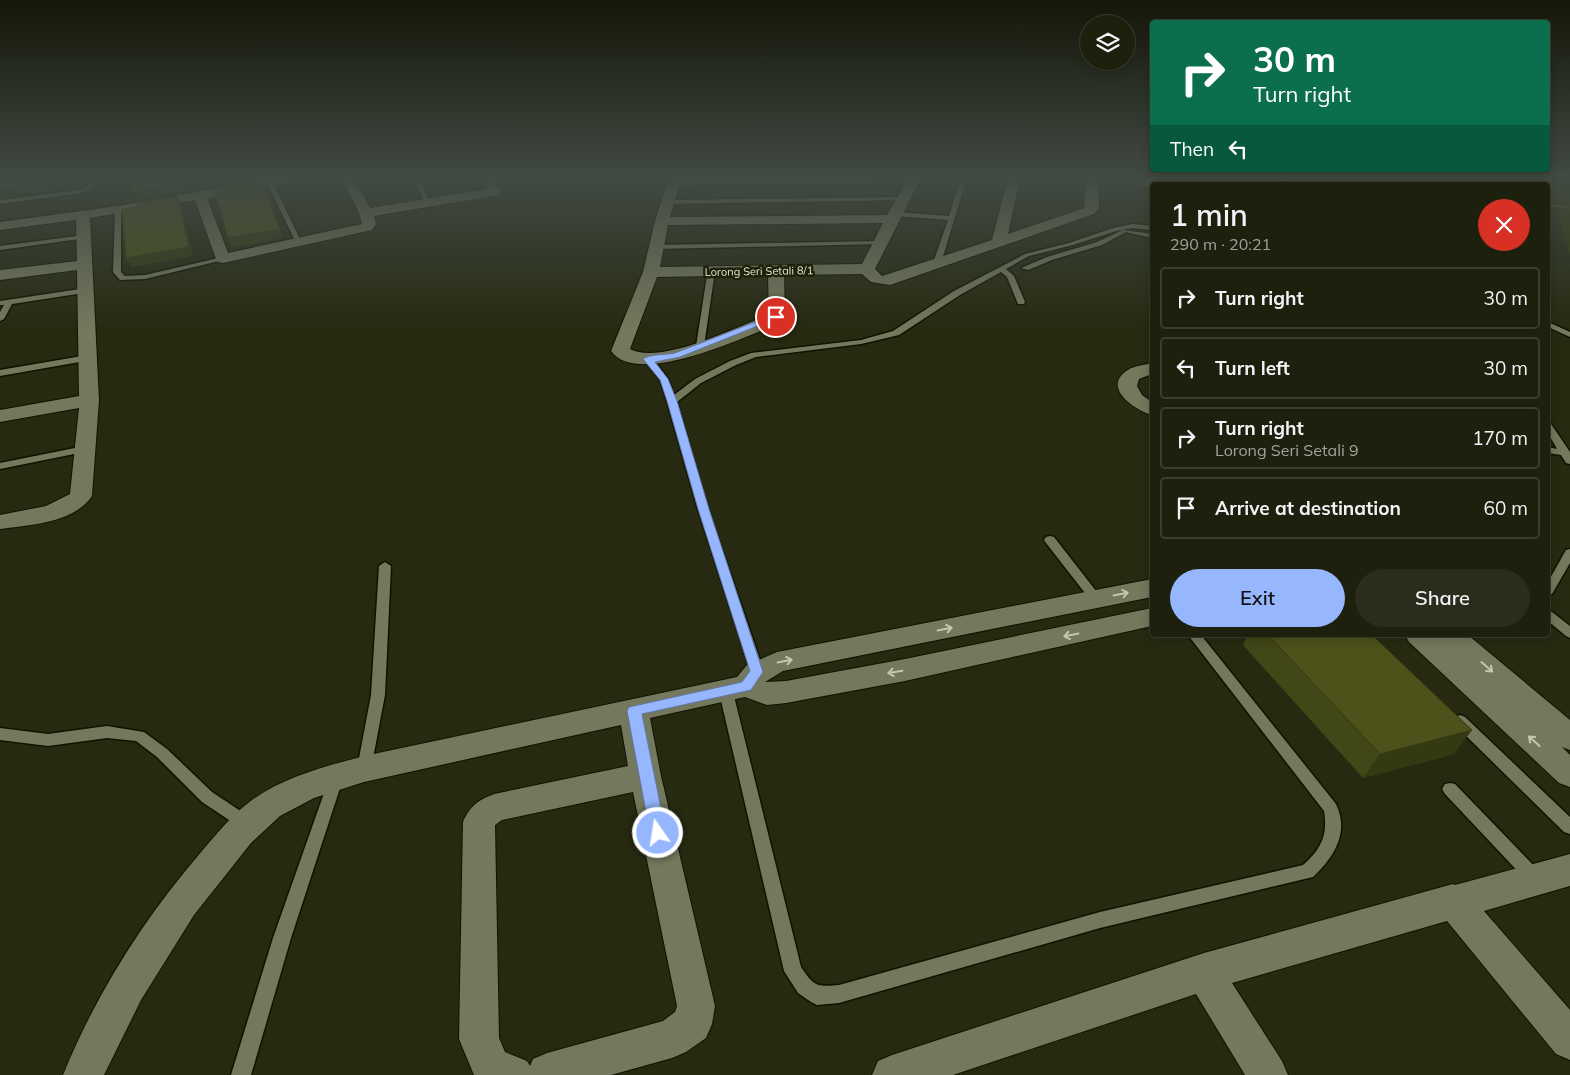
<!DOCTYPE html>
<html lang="en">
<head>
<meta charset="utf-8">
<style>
  :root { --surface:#1d200d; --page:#2a2d1b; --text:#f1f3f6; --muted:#a0a39d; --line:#3b3e2e; --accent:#96b6fd }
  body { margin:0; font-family:Mulish,sans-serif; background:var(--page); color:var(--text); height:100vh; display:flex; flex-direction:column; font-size:19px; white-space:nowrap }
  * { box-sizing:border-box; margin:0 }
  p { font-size:16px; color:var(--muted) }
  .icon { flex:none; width:28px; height:28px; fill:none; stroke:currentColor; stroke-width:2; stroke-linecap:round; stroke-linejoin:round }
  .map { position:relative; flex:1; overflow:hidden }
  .drawer { position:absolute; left:1150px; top:182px; width:400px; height:455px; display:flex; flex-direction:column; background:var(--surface); border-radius:5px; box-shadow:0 2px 12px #0003,0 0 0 1px var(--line) }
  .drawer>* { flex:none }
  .hud { position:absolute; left:1150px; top:20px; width:400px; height:152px; border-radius:5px; box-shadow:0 2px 12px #0003,0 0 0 1px var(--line); background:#0b6e4f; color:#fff; overflow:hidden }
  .fabs { position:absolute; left:1080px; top:15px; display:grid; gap:10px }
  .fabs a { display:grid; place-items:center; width:55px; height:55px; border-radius:50%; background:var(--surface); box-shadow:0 2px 12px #0003,0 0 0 1px var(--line); font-size:25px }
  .pin { position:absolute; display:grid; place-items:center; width:42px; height:42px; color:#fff; margin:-21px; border:2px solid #fff; border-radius:50%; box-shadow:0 1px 5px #0007 }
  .me { position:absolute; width:55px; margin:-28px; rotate:347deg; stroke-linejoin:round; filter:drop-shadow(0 0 4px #0008) }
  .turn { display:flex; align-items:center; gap:18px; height:105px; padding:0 20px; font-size:22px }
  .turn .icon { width:65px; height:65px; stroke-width:2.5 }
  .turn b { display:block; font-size:35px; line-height:42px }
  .then { display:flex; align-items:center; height:48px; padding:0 20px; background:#0003; gap:10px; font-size:19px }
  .round { display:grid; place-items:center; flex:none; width:52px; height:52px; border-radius:26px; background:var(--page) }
  .summary { display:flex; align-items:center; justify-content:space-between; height:85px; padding:0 20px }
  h1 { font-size:30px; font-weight:600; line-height:38px }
  .cta { display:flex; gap:10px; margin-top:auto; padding:10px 20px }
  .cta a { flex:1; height:58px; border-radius:30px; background:var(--accent); color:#111; font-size:20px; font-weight:600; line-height:58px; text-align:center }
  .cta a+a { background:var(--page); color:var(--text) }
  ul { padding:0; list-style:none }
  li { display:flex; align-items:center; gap:15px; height:62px; margin:0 10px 8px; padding:0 10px; border:2px solid var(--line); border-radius:5px }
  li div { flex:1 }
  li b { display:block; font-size:19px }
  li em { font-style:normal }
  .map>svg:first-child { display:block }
  .green { fill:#333802 }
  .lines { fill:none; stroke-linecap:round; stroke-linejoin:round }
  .lane-casing { stroke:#101300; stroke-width:3 }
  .street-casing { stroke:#101300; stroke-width:2 }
  .path { stroke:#7f826d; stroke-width:2; stroke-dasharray:1 1; stroke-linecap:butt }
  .lane { fill:#74785d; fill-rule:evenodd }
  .street { fill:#74785d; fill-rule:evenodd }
  .wall { fill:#414716 }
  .shaded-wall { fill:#353912 }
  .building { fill:#4c521a; stroke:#353912 }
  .oneway { stroke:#c2c6b2 }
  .route { fill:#96b6fd; stroke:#6276a4 }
  .labels { text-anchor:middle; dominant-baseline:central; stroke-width:5; stroke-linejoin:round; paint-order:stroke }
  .far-street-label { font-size:11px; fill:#e4e7d7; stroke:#1e2108 }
</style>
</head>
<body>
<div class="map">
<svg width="1570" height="1075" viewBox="0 0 1570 1075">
  <rect width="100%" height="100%" fill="#272a11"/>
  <path class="green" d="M 1487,178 L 1570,178 L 1570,255 L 1560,218 L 1548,211 L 1548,185 L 1499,185 Z"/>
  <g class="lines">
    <g class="lane-casing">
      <path id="lane" d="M 88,178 L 94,178 C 96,188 90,190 82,193 L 0,204 L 0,200 L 79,190 L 88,187 Z
        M 413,178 L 419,178 L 430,204 L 425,203 Z
        M 551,178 L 558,178 L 562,184 L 557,185 Z
        M 569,178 L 575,178 L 578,182 L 573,183 Z
        M 961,178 L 967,178 L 941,263 L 934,265 L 933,263 L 948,220 L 895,216 L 892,214 L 895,212 L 949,216 Z
        M 270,181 L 273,183 L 302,243 L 301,244 L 296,243 L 267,183 Z
        M 906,197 L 906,199 L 904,200 L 668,204 L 665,202 L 668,200 Z
        M 118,208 L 121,210 L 121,272 L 125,276 L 145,275 L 223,257 L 227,259 L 145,279 L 120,280 L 113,272 L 115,210 Z
        M 1133,224 L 1152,226 L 1152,230 L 1133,228 L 1116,231 L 1073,245 L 1029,256 L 1006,269 L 1014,276 L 1025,302 L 1024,304 L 1018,304 L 1007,277 L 1001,272 L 960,295 L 899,335 L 861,344 L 756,357 L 736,365 L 701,383 L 677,402 L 708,509 L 766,677 L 764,681 L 759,682 L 754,681 L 698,509 L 667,401 L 660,379 L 644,359 L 645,357 L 651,357 L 668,379 L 674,395 L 695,379 L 730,361 L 751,353 L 861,340 L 893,331 L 954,291 L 1025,254 L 1069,243 L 1113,228 Z
        M 1123,230 L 1152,234 L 1152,238 L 1126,232 L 1102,245 L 1052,260 L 1028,270 L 1021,268 L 1047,257 L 1097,242 Z
        M 85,235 L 88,237 L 87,238 L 0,250 L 0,246 Z
        M 883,241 L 883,243 L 881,244 L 656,249 L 653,247 L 656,245 Z
        M 708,269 L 715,271 L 704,346 L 700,349 L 696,346 Z
        M 87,288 L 91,290 L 90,292 L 12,304 L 4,319 L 0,321 L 0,312 L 4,305 L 0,305 L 0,301 Z
        M 1548,322 L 1570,332 L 1570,337 L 1548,327 Z
        M 88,355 L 91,356 L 91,360 L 0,376 L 0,370 Z
        M 1548,423 L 1551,424 L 1570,452 L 1570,464 L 1566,463 L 1561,455 L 1548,453 L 1548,447 L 1557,449 L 1548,433 Z
        M 85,446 L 90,449 L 89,451 L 0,469 L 0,463 Z
        M 1050,536 L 1054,537 L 1100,596 L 1102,599 L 1100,602 L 1092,602 L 1046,543 L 1044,540 L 1046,537 Z
        M 1570,549 L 1570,563 L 1552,594 L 1548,595 L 1548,582 L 1566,550 Z
        M 385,562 L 391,566 L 385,695 L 371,769 L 369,773 L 364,775 L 359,773 L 357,769 L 371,695 L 379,566 Z
        M 1548,611 L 1552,612 L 1570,626 L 1570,638 L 1566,636 L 1548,621 Z
        M 1188,635 L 1201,635 L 1336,804 C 1350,833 1333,858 1313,877 L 1100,928 L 839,1003 L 817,1005 L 811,1002 L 798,993 L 784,971 L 719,692 L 721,688 L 726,687 L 731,688 L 733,692 L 801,967 C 814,986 816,987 839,985 L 1100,912 L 1303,865 C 1321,849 1328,836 1324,811 Z
        M 1460,715 L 1465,717 L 1570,817 L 1570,834 L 1564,832 L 1455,725 L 1453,721 L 1455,717 Z
        M 107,726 L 144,732 L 167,749 L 212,792 L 251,818 L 254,823 L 251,828 L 246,830 L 241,828 L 202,802 L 157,757 L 136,741 L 107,738 L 48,746 L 0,740 L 0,728 L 48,734 Z
        M 336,773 L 341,775 L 343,779 L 291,938 L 251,1075 L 231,1075 L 273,938 L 329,779 L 331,775 Z
        M 1450,783 L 1455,784 L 1540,872 L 1542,877 L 1540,882 L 1534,885 L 1528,882 L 1445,794 L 1442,789 L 1445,784 Z"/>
    </g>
    <g class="street-casing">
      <path id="street" d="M 271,178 L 300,178 L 294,182 L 207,198 L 228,253 L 362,224 L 359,213 L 342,178 L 354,178 L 370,208 L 487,189 L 480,178 L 493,178 L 501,191 L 499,195 L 494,196 L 374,216 L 376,224 L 372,230 L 223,263 L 218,262 L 216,259 L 195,200 L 90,218 L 99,400 L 92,496 C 74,523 30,525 0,529 L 0,515 L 46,506 L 70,494 L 79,408 L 0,422 L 0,410 L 79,396 L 77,270 L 0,280 L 0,270 L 77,261 L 76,220 L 0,230 L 0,222 L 118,206 Z
        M 669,178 L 921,178 L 875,269 L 882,276 L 992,240 L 1008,178 L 1020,178 L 1008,234 L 1084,208 L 1086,178 L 1098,178 L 1099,208 L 1094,214 L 890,285 L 871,282 L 862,274 L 784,275 L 785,315 L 777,324 C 745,337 637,388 611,351 L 643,272 L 655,221 ZM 906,183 L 887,215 L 670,217 L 679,185 ZM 883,223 L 862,264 L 660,267 L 668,225 ZM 768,275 L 769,313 L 765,316 C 735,328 659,365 630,349 L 657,277 Z
        M 1134,178 L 1149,178 L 1154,184 L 1152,187 L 1144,187 Z
        M 1277,178 L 1292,178 L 1300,185 L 1285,185 Z
        M 1152,363 L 1152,374 L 1139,379 L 1137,386 L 1142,395 L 1152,402 L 1152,415 C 1136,411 1103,389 1125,372 C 1132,366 1144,365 1152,363 Z
        M 1152,579 L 1152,597 L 783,671 L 765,682 L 786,681 L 905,659 L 1152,608 L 1152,626 L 905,681 L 786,703 L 767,705 L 745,697 L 650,718 L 661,776 L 715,1006 L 712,1024 L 706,1038 L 686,1052 L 672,1058 L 611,1075 L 474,1075 L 459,1039 L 463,822 C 470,806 478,800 494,794 L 628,766 L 621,725 L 364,782 L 314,798 L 280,816 L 251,843 L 194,915 L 141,1000 L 104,1075 L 63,1075 C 96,994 144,918 202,851 C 217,833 233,814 252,800 C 284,777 326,766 364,756 L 737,677 L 747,665 L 777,652 ZM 633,792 L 677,1006 L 675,1012 L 663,1021 L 547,1053 L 533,1059 L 530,1066 L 527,1061 L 505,1052 L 499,1038 L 495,825 L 502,820 Z
        M 1405,635 L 1435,635 L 1438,637 L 1437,635 L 1468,635 L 1570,720 L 1570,750 L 1562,747 L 1570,755 L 1570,787 L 1559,783 L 1409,642 Z
        M 1570,854 L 1570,886 L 1484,911 L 1570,1010 L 1570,1060 L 1556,1054 L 1447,921 L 1232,983 L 1282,1061 L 1288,1075 L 1245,1075 L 1196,994 L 953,1075 L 872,1075 L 878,1061 L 892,1055 L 1204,953 L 1453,884 L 1455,885 Z"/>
    </g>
    <path class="path" d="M 1548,205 L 1570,208"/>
    <use href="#lane" class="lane"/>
    <use href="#street" class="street"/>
  </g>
  <path class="wall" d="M 1248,635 L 1372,635 L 1454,754 L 1363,778 L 1243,645 Z"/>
  <path class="shaded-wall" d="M 68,178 L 77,178 L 71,189 L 0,198 L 0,189 Z
    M 209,178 L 224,178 L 227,184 L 136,201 L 132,192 Z
    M 177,196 L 180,204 L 193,256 L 131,267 L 126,258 Z
    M 280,229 L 283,238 L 232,248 L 228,238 Z
    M 1472,730 L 1454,754 L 1363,778 L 1380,754 Z"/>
  <path class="building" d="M 0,178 L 68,178 L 67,181 L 0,189 Z
    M 133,178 L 209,178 L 132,192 L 130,184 L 135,184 Z
    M 262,184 L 280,229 L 228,238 L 214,189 Z
    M 177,196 L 189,247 L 126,258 L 122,209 L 138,207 L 136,203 Z
    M 1268,635 L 1372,635 L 1472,730 L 1380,754 Z"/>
  <defs><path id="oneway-shaft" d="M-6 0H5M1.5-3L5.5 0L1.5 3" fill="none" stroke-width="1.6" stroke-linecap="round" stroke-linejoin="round" transform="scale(1.25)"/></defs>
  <g class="oneway">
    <use href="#oneway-shaft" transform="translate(1121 594) rotate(-11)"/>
    <use href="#oneway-shaft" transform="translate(945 629) rotate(-11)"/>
    <use href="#oneway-shaft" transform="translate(1071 635) rotate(168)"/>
    <use href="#oneway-shaft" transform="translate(785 661) rotate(-11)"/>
    <use href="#oneway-shaft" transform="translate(1487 667) rotate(41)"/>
    <use href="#oneway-shaft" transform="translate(895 672) rotate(170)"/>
    <use href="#oneway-shaft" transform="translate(1534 741) rotate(-138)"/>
  </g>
  <linearGradient id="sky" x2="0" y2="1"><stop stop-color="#151709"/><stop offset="0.54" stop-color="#414a43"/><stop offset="1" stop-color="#414a43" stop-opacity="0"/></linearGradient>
  <rect width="1570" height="329" fill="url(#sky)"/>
  <path class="route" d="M 773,315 L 780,317 L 680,357 L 655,362 L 668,379 L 677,401 L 709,509 L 763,672 L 751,690 L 642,714 L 666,833 L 664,838 L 658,840 L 653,838 L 650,833 L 627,711 L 629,707 L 742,682 L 750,671 L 698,509 L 667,401 L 660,380 L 643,359 C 650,354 665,355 675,353 Z"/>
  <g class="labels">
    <g class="far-street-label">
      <text transform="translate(759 271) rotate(-1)">Lorong Seri Setali 8/1</text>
    </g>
  </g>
</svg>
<div class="fabs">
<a><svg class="icon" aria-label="layers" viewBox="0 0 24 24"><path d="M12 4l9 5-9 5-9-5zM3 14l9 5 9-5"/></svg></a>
</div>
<div class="pin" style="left:776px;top:317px;background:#d93025"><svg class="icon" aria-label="arrive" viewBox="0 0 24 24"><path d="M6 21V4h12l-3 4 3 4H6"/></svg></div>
<svg class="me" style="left:658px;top:833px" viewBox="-20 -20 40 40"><circle r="17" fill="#96b6fd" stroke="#fff" stroke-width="3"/><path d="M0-11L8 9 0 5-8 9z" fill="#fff"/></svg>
<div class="hud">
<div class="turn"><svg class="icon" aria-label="right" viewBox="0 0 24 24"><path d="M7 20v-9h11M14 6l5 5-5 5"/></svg><div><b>30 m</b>Turn right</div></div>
<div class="then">Then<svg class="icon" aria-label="left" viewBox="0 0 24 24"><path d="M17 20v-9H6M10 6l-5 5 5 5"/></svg></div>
</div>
<section class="drawer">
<div class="summary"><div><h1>1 min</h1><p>290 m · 20:21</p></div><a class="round" style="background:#d93025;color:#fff"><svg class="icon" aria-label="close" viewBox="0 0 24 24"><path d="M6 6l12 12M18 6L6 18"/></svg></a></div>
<ul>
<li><svg class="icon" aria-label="right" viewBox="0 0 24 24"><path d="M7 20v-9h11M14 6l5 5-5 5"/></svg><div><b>Turn right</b></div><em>30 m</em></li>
<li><svg class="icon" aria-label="left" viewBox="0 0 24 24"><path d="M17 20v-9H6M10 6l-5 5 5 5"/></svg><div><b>Turn left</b></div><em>30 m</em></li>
<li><svg class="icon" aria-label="right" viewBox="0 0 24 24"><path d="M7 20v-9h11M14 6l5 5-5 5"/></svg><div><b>Turn right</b><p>Lorong Seri Setali 9</p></div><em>170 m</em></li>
<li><svg class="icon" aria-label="arrive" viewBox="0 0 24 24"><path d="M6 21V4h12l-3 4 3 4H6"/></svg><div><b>Arrive at destination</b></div><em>60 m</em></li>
</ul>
<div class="cta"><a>Exit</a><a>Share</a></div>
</section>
</div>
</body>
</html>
